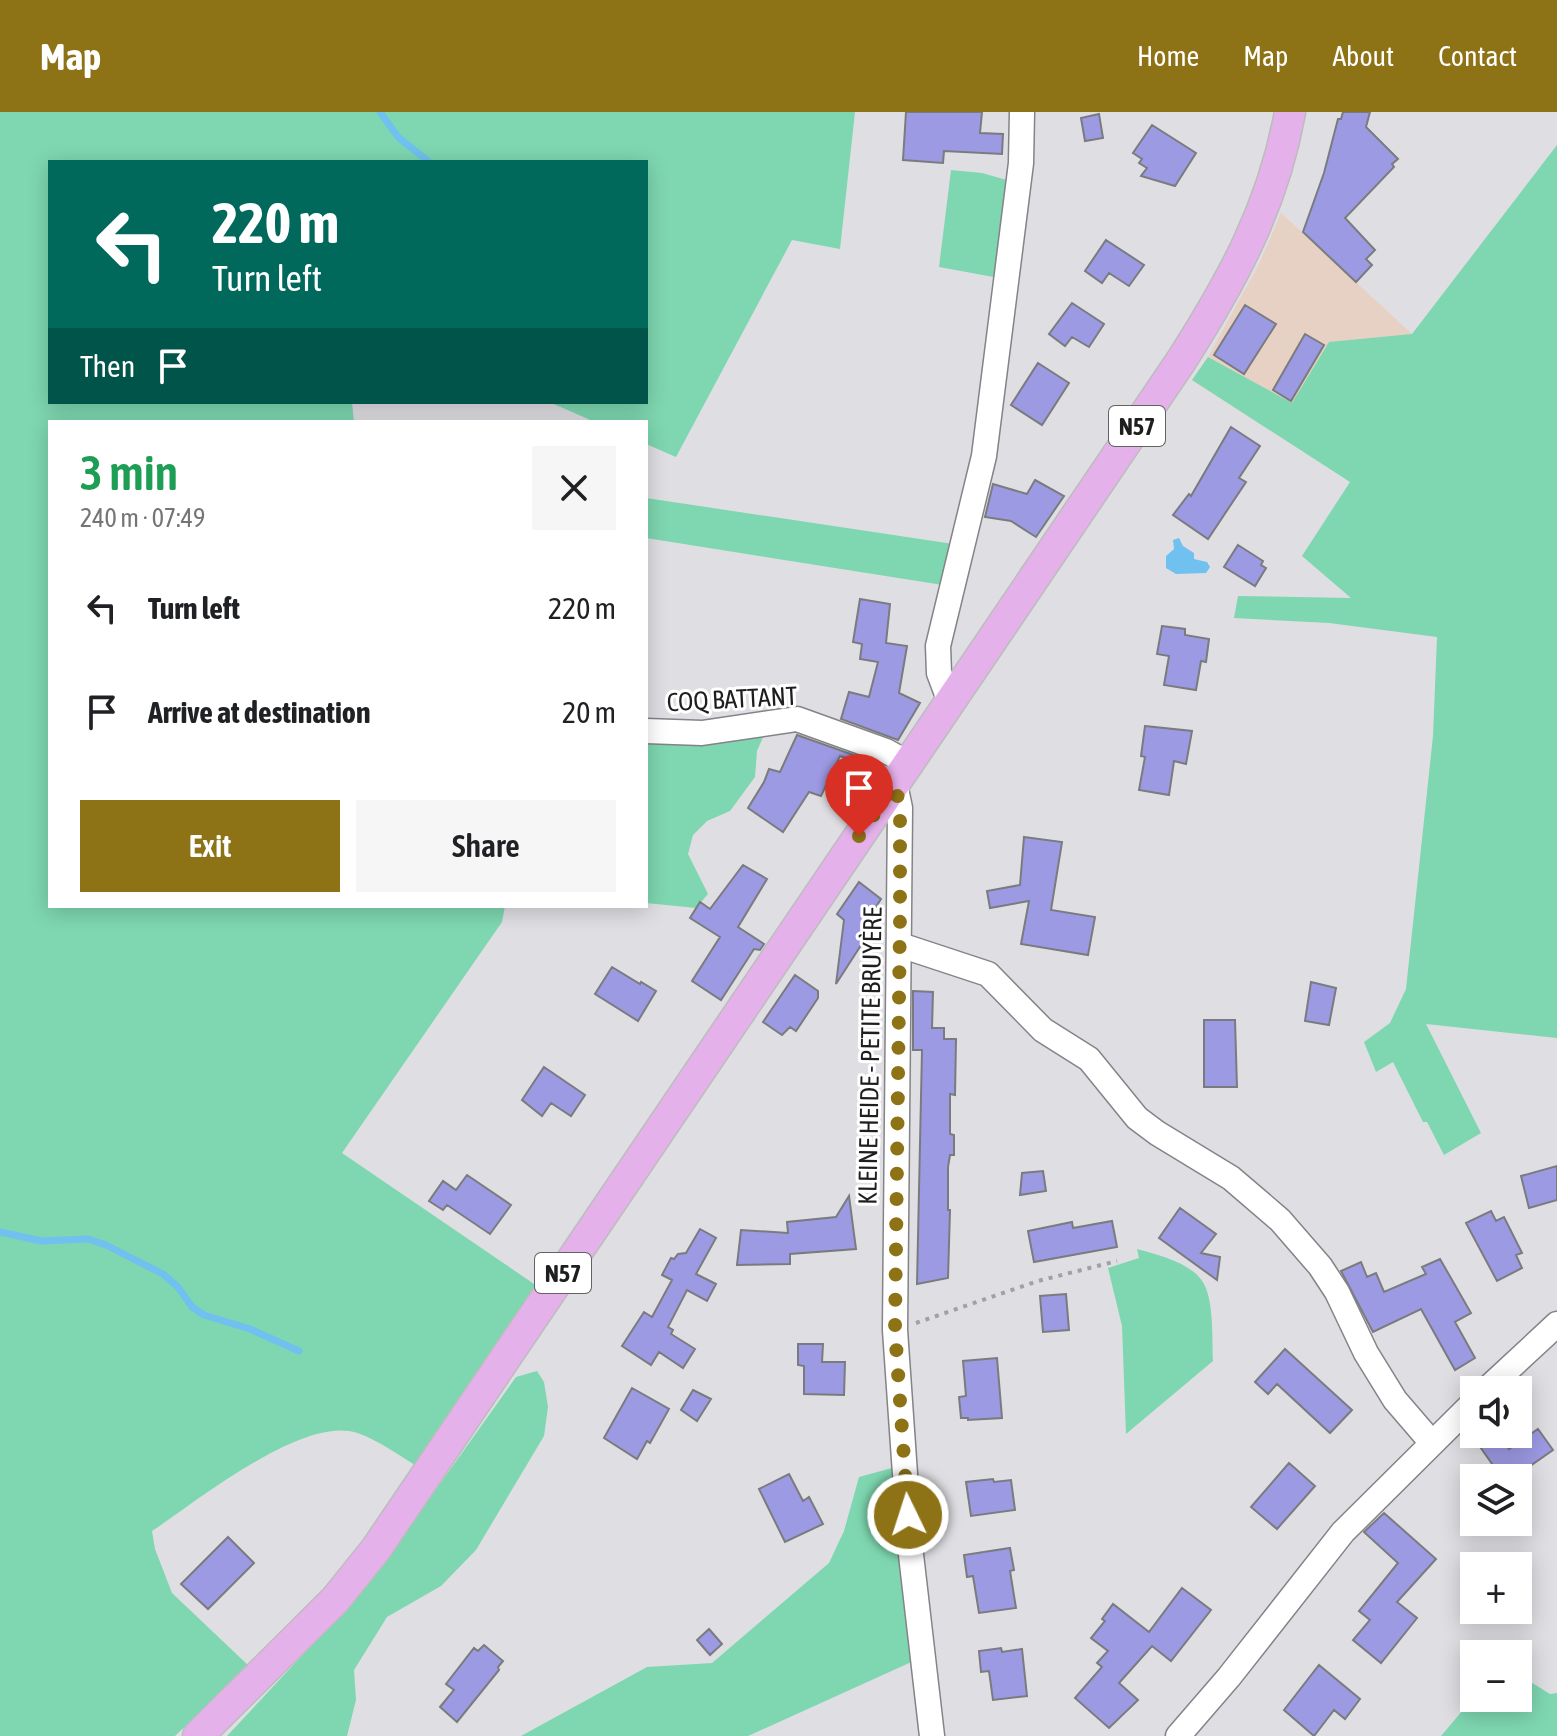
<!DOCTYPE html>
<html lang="en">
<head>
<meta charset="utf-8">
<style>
  :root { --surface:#fff; --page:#f6f6f6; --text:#202124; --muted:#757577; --accent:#8e7216 }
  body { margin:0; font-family:"Asap Condensed",sans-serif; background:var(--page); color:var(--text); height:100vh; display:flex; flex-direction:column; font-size:30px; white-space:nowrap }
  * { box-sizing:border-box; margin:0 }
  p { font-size:26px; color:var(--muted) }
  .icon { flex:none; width:44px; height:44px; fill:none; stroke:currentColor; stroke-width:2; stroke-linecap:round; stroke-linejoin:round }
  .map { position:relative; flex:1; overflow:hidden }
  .details { position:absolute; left:48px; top:308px; width:600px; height:488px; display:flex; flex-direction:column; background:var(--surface); border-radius:0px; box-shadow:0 4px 20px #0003 }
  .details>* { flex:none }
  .guide { position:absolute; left:48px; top:48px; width:600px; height:244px; border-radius:0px; box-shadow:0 4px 20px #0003; background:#00695c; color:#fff; overflow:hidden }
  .buttons { position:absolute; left:1460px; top:1264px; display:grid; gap:16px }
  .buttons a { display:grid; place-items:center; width:72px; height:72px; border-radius:0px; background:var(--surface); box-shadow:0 4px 20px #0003; font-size:40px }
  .pin { position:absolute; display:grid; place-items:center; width:68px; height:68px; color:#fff; margin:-82px -34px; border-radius:50% 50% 50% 0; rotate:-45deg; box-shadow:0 0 8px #0007 }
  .pin .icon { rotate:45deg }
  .me { position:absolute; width:88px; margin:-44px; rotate:356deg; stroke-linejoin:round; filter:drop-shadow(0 0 6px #0008) }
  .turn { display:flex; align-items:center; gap:28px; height:168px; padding:0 32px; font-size:36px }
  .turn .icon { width:104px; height:104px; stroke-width:2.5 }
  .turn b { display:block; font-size:56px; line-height:68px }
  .then { display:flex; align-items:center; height:76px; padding:0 32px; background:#0003; gap:16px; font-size:30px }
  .round { display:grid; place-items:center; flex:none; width:84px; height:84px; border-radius:0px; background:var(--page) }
  .summary { display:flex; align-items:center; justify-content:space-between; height:136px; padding:0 32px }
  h1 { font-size:48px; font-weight:600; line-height:60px; color:#1e9e55 }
  .action { display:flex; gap:16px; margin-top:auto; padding:16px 32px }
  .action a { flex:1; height:92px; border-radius:0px; background:var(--accent); color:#fff; font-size:32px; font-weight:600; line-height:92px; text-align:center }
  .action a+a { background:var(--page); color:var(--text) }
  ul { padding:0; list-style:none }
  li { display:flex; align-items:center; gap:24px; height:104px; padding:0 32px }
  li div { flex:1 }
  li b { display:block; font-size:30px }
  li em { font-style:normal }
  header { display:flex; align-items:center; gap:48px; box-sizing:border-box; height:112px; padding:0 40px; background:var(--accent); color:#fff }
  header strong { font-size:38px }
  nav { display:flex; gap:44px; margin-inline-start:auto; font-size:28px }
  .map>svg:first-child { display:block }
  .education { fill:#e7d0c4 }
  .green { fill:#7ed7b0 }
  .water { fill:#70c0f0 }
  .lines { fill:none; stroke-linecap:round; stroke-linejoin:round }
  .stream { stroke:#70c0f0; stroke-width:7 }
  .building { fill:#9d9ae4; stroke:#7a7b7f; stroke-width:2 }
  .minor-casing { stroke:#838388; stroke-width:27 }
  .major-casing { stroke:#bcbcbc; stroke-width:33 }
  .path { stroke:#a1a1a4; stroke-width:4; stroke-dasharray:4 6; stroke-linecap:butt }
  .minor { stroke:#fff; stroke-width:24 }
  .major { stroke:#e5b1eb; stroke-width:30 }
  .route { stroke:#8e7216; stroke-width:14; stroke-dasharray:0 25.2 }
  .labels { text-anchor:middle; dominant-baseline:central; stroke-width:6; stroke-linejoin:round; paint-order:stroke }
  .shield { fill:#fff; stroke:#626262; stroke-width:2 }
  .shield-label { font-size:24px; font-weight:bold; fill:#1e1e1f }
  .street-label { font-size:26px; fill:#1e1e1f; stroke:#fff }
</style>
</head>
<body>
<header>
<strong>Map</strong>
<nav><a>Home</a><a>Map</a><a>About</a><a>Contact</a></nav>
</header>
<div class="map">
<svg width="1557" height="1624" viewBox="0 0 1557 1624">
  <rect width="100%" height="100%" fill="#dfdfe3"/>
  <path class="education" d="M 1281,101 L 1412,222 L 1416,412 L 1192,268 L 1208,245 L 1259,152 Z"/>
  <path class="green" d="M 0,0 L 855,0 L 840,137 L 792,128 L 676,345 L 646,332 L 646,310 L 595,310 L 549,290 L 646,290 L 646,50 L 50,50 L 50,290 L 352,290 L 354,310 L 50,310 L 50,794 L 505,794 L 502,810 L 342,1041 L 537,1174 L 415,1353 C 397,1342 369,1322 349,1319 C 294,1311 197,1389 152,1419 L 155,1437 L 172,1481 L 249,1554 L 175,1624 L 0,1624 Z
    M 1557,33 L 1557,926 L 1426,912 L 1481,1021 L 1444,1043 L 1427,1010 L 1423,1010 L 1393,950 L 1376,960 L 1364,930 L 1390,911 L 1406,877 L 1433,624 L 1437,525 L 1329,511 L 1234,506 L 1238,484 L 1351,486 L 1302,444 L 1350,370 L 1192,268 L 1208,245 L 1292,291 L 1329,230 L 1412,222 Z
    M 951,58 L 982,61 L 1010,69 L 999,166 L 939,155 Z
    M 646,386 L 960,433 L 949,474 L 646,426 Z
    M 767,616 L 757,639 L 755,665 L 730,699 L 707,709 L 693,723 L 688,742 L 708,782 L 696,796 L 646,791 L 646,624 Z
    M 1137,1137 C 1158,1143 1193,1151 1204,1172 C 1214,1191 1212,1228 1213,1249 L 1126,1322 L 1122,1214 L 1108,1156 L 1139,1146 Z
    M 537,1259 L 544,1270 L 548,1295 L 544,1324 L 476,1438 L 441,1474 L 387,1505 L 354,1558 L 356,1588 L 347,1624 L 227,1624 L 368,1473 L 516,1265 Z
    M 899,1354 L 918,1547 L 748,1624 L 521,1624 L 647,1555 L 712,1551 L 829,1451 L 844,1419 L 859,1365 Z
    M 1518,1562 L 1550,1582 L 1557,1581 L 1557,1624 L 1441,1624 L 1474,1585 L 1518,1586 Z"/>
  <path class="water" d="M 1179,426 L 1183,434 L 1194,441 L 1194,447 L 1207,450 L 1210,455 L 1206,461 L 1176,462 L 1166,456 L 1166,444 L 1174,437 L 1173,428 Z"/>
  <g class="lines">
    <path class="stream" d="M 380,0 L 398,25 L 429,50
      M 0,1120 L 41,1129 L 88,1127 L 106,1133 L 163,1162 L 178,1175 L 192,1195 L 204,1203 L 250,1217 L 299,1239"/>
  </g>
  <path class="building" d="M 906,0 L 982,0 L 980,21 L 1003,22 L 1002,42 L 944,39 L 943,51 L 903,48 Z
    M 1343,0 L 1370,0 L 1366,15 L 1398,47 L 1392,52 L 1394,55 L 1345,106 L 1375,138 L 1366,147 L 1372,153 L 1356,170 L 1303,120 L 1324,61 L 1338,7 L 1341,7 Z
    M 1099,2 L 1103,26 L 1085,29 L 1081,6 Z
    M 1152,13 L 1196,41 L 1175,74 L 1141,64 L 1147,56 L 1139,51 L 1142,47 L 1133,41 Z
    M 1106,128 L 1144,153 L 1129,174 L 1109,161 L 1102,171 L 1085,159 Z
    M 1072,191 L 1104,212 L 1089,235 L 1072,225 L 1065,234 L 1049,222 Z
    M 1245,193 L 1276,212 L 1244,262 L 1214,243 Z
    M 1305,222 L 1324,233 L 1291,289 L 1273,278 Z
    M 1038,251 L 1069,271 L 1042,313 L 1011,293 Z
    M 1231,315 L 1260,334 L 1239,366 L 1246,370 L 1208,427 L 1173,403 L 1189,382 L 1191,384 Z
    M 1035,368 L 1064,384 L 1036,425 L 1011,409 L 985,405 L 993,372 L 1027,382 Z
    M 1238,433 L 1263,449 L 1261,453 L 1266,456 L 1255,474 L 1224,455 Z
    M 860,487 L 890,492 L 886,531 L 907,534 L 899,581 L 920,591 L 898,628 L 841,607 L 849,580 L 869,585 L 878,550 L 860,547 L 862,532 L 853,530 Z
    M 1162,514 L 1185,517 L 1185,523 L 1209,527 L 1206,550 L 1201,549 L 1196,578 L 1164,573 L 1169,544 L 1157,542 Z
    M 1145,614 L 1192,619 L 1186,652 L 1174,649 L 1169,683 L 1139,678 L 1145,645 L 1141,644 Z
    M 797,623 L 879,652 L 876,656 L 840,644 L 821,684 L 809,680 L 783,720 L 748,696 L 764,670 L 769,657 L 780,660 Z
    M 1024,725 L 1062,730 L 1051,798 L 1095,805 L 1088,843 L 1021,832 L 1029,789 L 990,796 L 987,779 L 1020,773 Z
    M 743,753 L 767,767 L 738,815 L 764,832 L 760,838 L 754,837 L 721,888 L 692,869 L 720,825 L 690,806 L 700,790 L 710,797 Z
    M 859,770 L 881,787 L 874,798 L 881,802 L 836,872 L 844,808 L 837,802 Z
    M 612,855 L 640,872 L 641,870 L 656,879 L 638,909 L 595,882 Z
    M 795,863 L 818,879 L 818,886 L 796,919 L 790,915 L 782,923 L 763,910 Z
    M 1311,870 L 1336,876 L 1329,913 L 1305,909 Z
    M 913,879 L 933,880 L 932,916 L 944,916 L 944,927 L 956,927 L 955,983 L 950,982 L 950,1022 L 954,1023 L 954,1043 L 950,1043 L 948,1055 L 948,1098 L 950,1098 L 948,1166 L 917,1172 L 922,938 L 913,938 Z
    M 1204,908 L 1235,908 L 1237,975 L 1204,975 Z
    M 544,955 L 585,983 L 571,1004 L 551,991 L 542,1004 L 522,988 Z
    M 1557,1054 L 1557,1088 L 1529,1096 L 1521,1064 Z
    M 1043,1059 L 1046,1079 L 1020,1083 L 1022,1061 Z
    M 467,1063 L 511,1093 L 490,1122 L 447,1093 L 443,1098 L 429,1089 L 443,1069 L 456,1078 Z
    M 849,1084 L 856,1137 L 790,1142 L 790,1152 L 737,1153 L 741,1118 L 788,1121 L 787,1110 L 836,1105 Z
    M 1180,1096 L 1216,1122 L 1201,1141 L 1220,1145 L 1217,1168 L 1159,1126 Z
    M 1491,1099 L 1496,1109 L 1504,1105 L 1522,1141 L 1516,1143 L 1522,1156 L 1497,1169 L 1466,1111 Z
    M 1112,1109 L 1117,1135 L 1034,1150 L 1028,1119 L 1072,1110 L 1073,1116 Z
    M 700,1117 L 716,1126 L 696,1162 L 716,1172 L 707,1189 L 687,1178 L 668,1215 L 673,1218 L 671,1222 L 695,1237 L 683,1256 L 659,1240 L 651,1253 L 622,1234 L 644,1200 L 652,1205 L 672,1168 L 662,1163 L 671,1146 L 674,1147 L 678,1142 L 686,1141 Z
    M 1440,1147 L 1471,1201 L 1455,1210 L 1475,1246 L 1455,1258 L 1421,1197 L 1373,1220 L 1341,1159 L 1361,1150 L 1367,1165 L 1376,1161 L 1384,1180 L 1426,1162 L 1422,1155 Z
    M 1066,1182 L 1069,1218 L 1043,1220 L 1040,1184 Z
    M 798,1232 L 823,1232 L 822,1250 L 845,1250 L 844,1283 L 804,1282 L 804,1254 L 798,1253 Z
    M 1285,1237 L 1352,1298 L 1330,1321 L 1277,1272 L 1268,1282 L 1255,1270 Z
    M 997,1246 L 1002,1306 L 968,1308 L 968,1306 L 961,1306 L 959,1285 L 966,1284 L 963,1249 Z
    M 632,1276 L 669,1297 L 650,1331 L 647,1329 L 637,1347 L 604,1326 Z
    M 693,1278 L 711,1287 L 697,1309 L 681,1298 Z
    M 1538,1317 L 1553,1338 L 1513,1366 L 1502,1366 L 1471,1322 L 1499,1322 L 1509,1337 Z
    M 1289,1351 L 1315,1374 L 1277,1417 L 1251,1395 Z
    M 789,1362 L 803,1389 L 809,1385 L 823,1412 L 785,1430 L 759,1377 Z
    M 993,1367 L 994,1370 L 1011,1368 L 1015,1398 L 971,1404 L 966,1370 Z
    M 1384,1401 L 1436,1447 L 1397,1490 L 1417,1506 L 1381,1551 L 1353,1528 L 1370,1508 L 1359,1499 L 1398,1451 L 1364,1420 Z
    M 228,1425 L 254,1451 L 208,1497 L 181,1472 Z
    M 1010,1436 L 1014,1458 L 1010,1459 L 1016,1496 L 979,1501 L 973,1464 L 967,1465 L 964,1443 Z
    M 1182,1476 L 1211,1498 L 1171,1549 L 1152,1534 L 1119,1571 L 1138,1588 L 1109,1616 L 1075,1586 L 1102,1555 L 1097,1551 L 1108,1539 L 1091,1526 L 1105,1509 L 1102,1507 L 1113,1492 L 1149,1520 Z
    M 709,1517 L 722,1532 L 710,1543 L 697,1528 Z
    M 484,1533 L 503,1549 L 498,1555 L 499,1558 L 457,1610 L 440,1595 L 454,1578 L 446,1572 L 474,1536 L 478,1539 Z
    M 1001,1536 L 1002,1540 L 1022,1537 L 1027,1584 L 993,1588 L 989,1559 L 981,1560 L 979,1539 Z
    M 1319,1553 L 1360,1587 L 1345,1607 L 1334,1598 L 1314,1624 L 1284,1598 Z"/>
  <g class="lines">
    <g class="minor-casing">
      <path id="minor" d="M 950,590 L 939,561 L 938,534 L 984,344 L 1021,51 L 1022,0
        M 646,619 L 702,621 L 797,607 L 886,639 L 908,651
        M 895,672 L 900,696 L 895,1218 L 910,1434 L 932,1624
        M 900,833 L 988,862 L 1043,918 L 1089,947 L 1137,1006 L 1157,1021 L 1231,1066 L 1280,1108 L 1320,1154 L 1337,1180 L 1366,1241 L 1395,1288 L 1432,1331
        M 1486,1278 L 1557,1212
        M 1178,1624 L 1229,1565 L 1343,1420 L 1474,1290"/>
    </g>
    <g class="major-casing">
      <path id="major" d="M 198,1624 L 335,1488 L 376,1437 L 1181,249 C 1232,169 1273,95 1290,0"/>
    </g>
    <path class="path" d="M 916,1211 L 1038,1169 L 1117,1149"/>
    <use href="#minor" class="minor"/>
    <use href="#major" class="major"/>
  </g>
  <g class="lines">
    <path class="route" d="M 859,724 L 895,672 L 900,696 L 900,805 L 895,1218 L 908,1403"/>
  </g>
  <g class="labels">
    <g class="shield">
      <rect x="1109" y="294" width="56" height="40" rx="6"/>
      <rect x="535" y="1141" width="56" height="40" rx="6"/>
    </g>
    <g class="shield-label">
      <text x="1137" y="314">N57</text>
      <text x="563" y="1161">N57</text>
    </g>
    <g class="street-label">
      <text transform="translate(732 587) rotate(-3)">COQ BATTANT</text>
      <text transform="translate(870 944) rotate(-89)">KLEINE HEIDE - PETITE BRUYÈRE</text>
    </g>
  </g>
</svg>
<div class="buttons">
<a><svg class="icon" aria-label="sound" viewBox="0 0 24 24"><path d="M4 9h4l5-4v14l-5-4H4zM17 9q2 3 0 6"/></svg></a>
<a><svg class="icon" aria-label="layers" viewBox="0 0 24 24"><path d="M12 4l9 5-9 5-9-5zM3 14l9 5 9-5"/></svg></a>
<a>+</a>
<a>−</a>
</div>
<div class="pin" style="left:859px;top:724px;background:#d93025"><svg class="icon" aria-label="arrive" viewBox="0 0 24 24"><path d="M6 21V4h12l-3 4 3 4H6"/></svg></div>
<svg class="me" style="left:908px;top:1403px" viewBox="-20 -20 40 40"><circle r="17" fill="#8e7216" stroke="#fff" stroke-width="3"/><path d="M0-11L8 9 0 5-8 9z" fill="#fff"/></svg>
<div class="guide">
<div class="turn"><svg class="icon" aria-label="left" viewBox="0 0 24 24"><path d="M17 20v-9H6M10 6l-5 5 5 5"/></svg><div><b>220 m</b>Turn left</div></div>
<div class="then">Then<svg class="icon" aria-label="arrive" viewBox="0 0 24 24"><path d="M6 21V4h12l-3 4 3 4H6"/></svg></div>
</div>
<section class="details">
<div class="summary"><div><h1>3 min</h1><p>240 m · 07:49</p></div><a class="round"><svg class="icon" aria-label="close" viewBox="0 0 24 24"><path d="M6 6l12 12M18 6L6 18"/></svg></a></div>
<ul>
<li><svg class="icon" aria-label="left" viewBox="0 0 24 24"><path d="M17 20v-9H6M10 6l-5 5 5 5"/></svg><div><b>Turn left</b></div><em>220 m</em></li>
<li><svg class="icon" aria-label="arrive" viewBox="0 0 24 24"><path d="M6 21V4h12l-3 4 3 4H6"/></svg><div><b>Arrive at destination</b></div><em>20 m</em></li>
</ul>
<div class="action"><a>Exit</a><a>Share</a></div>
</section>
</div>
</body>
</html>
